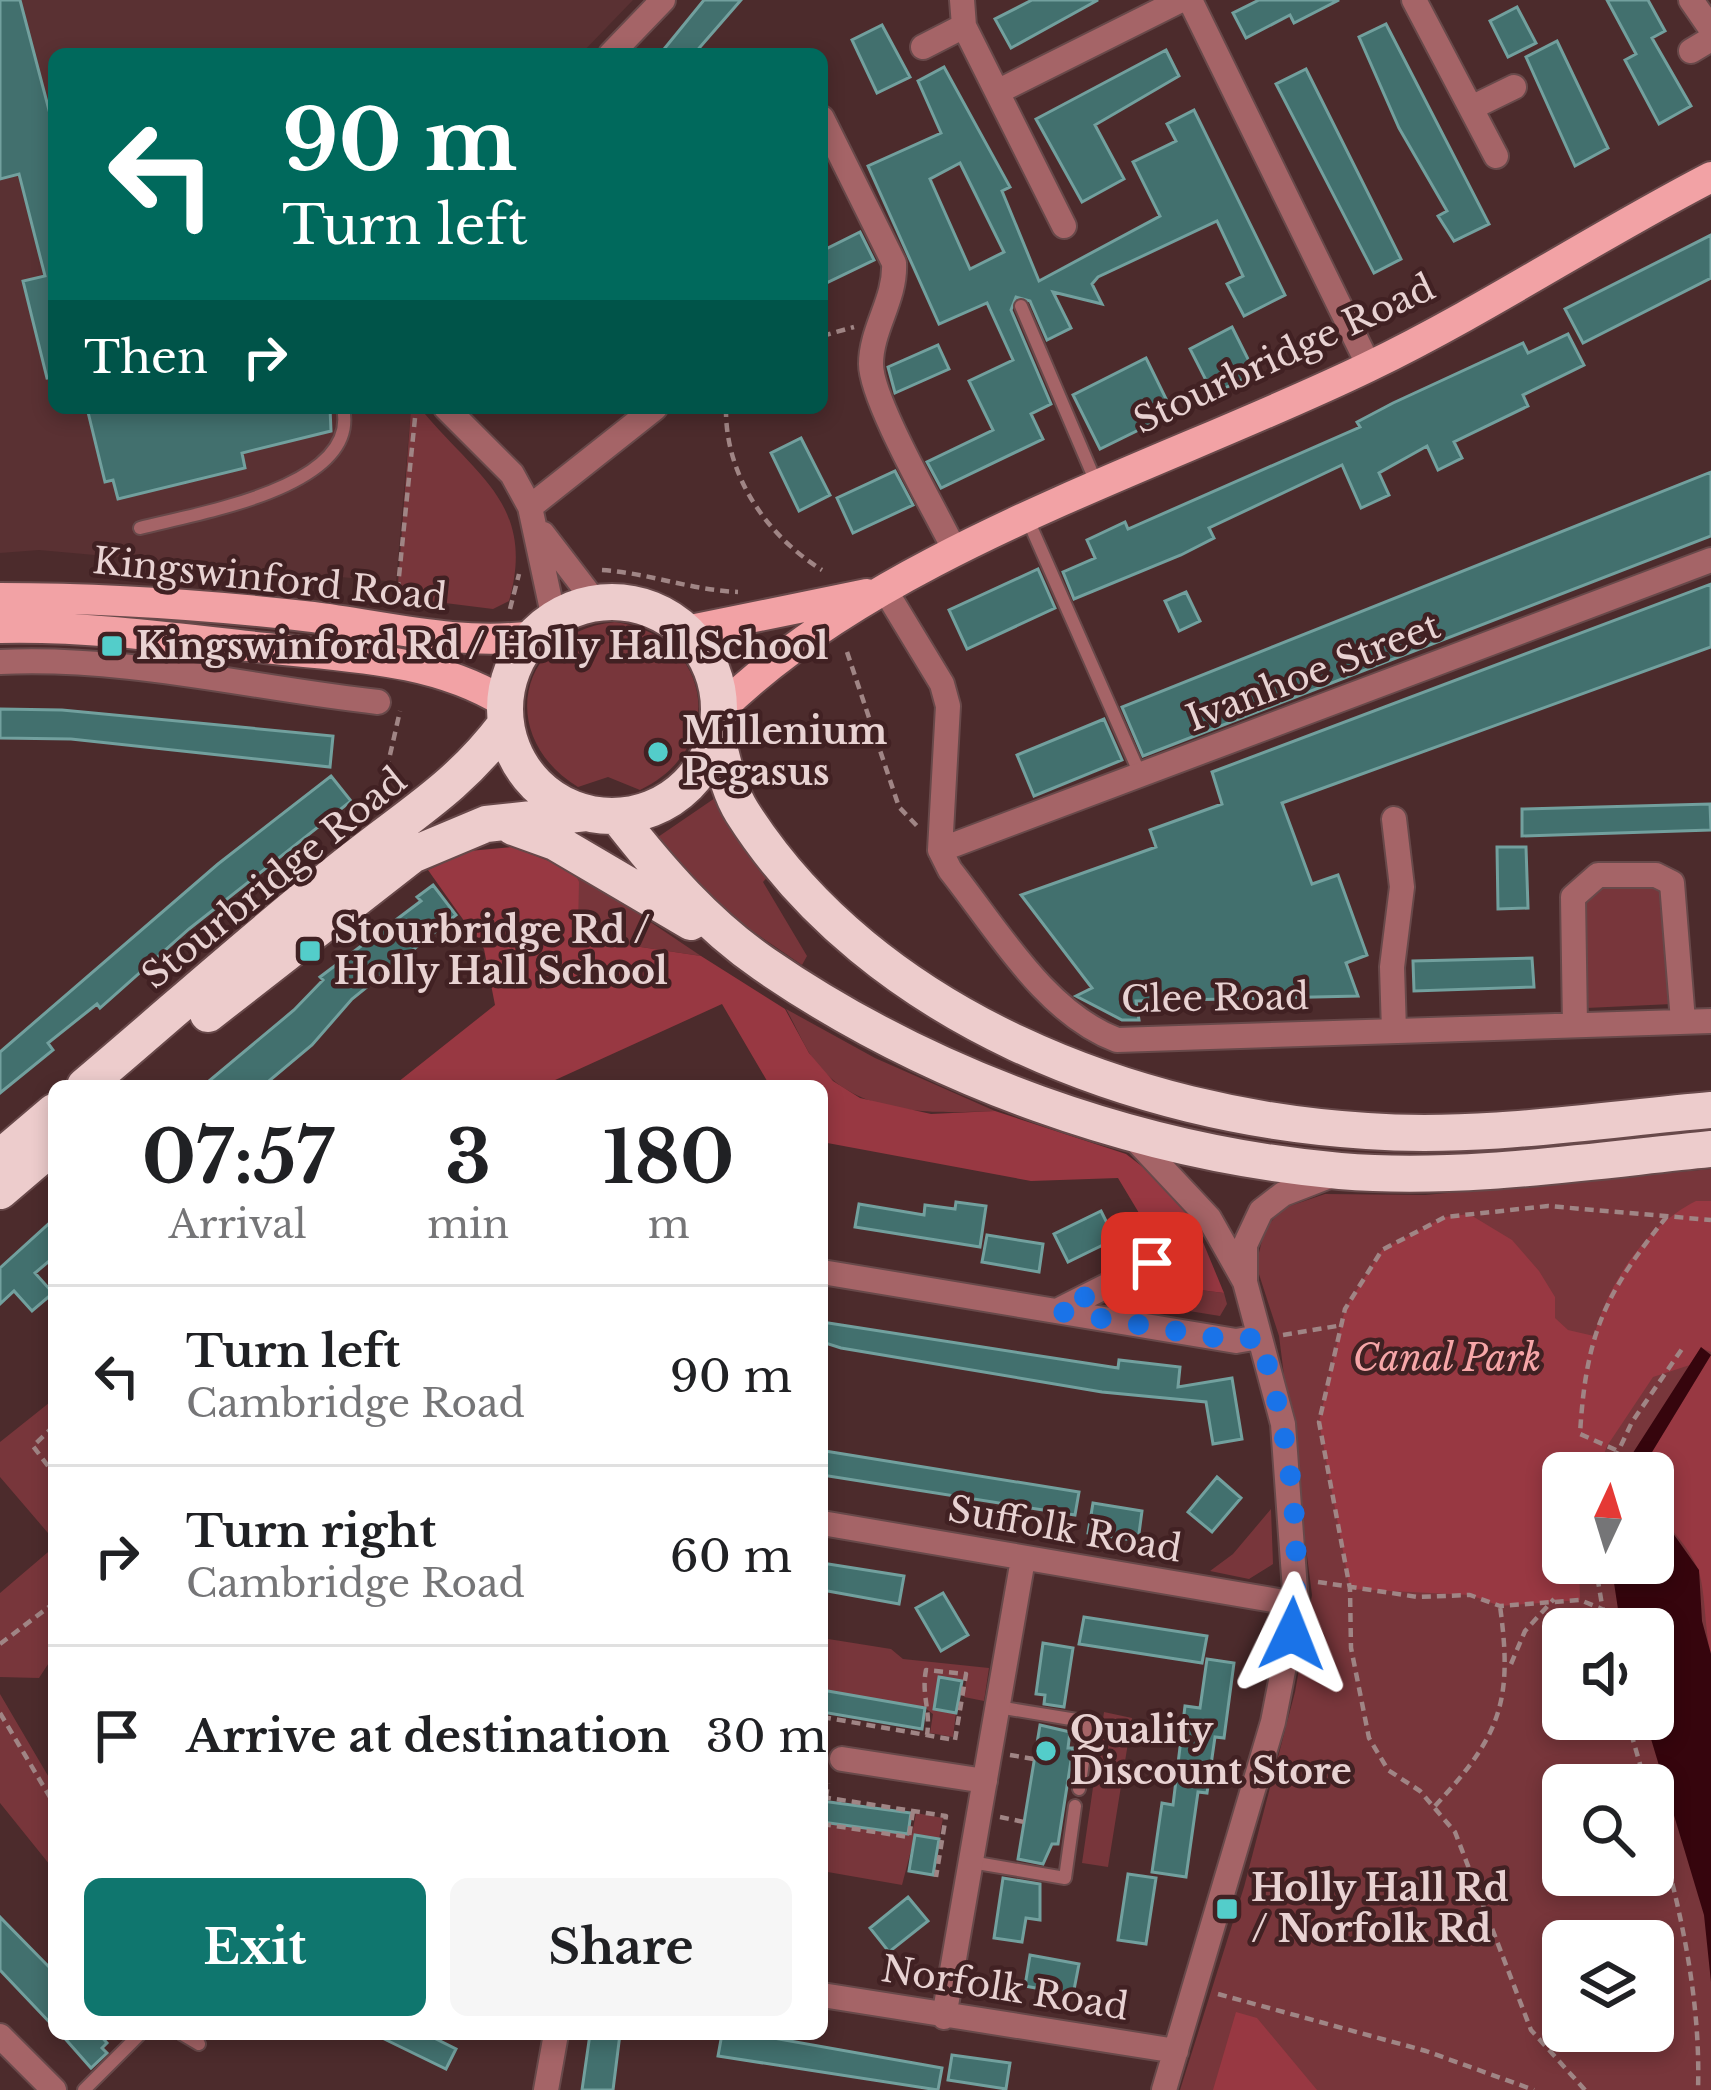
<!DOCTYPE html>
<html lang="en">
<head>
<meta charset="utf-8">
<style>
  :root { --surface:#fff; --page:#f6f6f6; --text:#202124; --muted:#757577; --line:#e0e0e0; --accent:#0f766e }
  body { margin:0; font-family:"Libre Baskerville",serif; background:var(--page); color:var(--text); height:100vh; display:flex; flex-direction:column; font-size:45px; white-space:nowrap }
  * { box-sizing:border-box; margin:0 }
  p { font-size:39px; color:var(--muted) }
  .icon { flex:none; width:66px; height:66px; fill:none; stroke:currentColor; stroke-width:2; stroke-linecap:round; stroke-linejoin:round }
  .map { position:relative; flex:1; overflow:hidden }
  .side { position:absolute; left:48px; top:1080px; width:780px; height:960px; display:flex; flex-direction:column; background:var(--surface); border-radius:18px; box-shadow:0 6px 18px #0003 }
  .side>* { flex:none }
  .hud { position:absolute; left:48px; top:48px; width:780px; height:366px; border-radius:18px; box-shadow:0 6px 18px #0003; background:#00695c; color:#fff; overflow:hidden }
  .needle { width:78px; rotate:4deg }
  .buttons { position:absolute; left:1542px; top:1452px; display:grid; gap:24px }
  .buttons a { display:grid; place-items:center; width:132px; height:132px; border-radius:18px; background:var(--surface); box-shadow:0 6px 18px #0003; font-size:60px }
  .pin { position:absolute; display:grid; place-items:center; width:102px; height:102px; color:#fff; margin:-51px; border-radius:24px; box-shadow:0 6px 18px #0006 }
  .me { position:absolute; width:132px; margin:-66px; rotate:2deg; stroke-linejoin:round; filter:drop-shadow(0 0 9px #0008) }
  .turn { display:flex; align-items:center; gap:42px; height:252px; padding:0 36px; font-size:54px }
  .turn .icon { width:156px; height:156px; stroke-width:2.5 }
  .turn b { display:block; font-size:84px; line-height:102px }
  .then { display:flex; align-items:center; height:114px; padding:0 36px; background:#0003; gap:24px; font-size:45px }
  .eta { display:flex; justify-content:space-evenly; align-items:center; height:204px; text-align:center }
  .eta b { font-size:72px; font-weight:700; line-height:84px }
  .primary-button { display:flex; gap:24px; margin-top:auto; padding:24px 36px }
  .primary-button a { flex:1; height:138px; border-radius:18px; background:var(--accent); color:#fff; font-size:48px; font-weight:700; line-height:138px; text-align:center }
  .primary-button a+a { background:var(--page); color:var(--text) }
  ul { padding:0; list-style:none }
  li { display:flex; align-items:center; gap:36px; height:180px; padding:0 36px; border-top:3px solid var(--line) }
  li div { flex:1 }
  li b { display:block; font-size:45px }
  li em { font-style:normal }
  .map>svg:first-child { display:block }
  .built { fill:#5a3133 }
  .green { fill:#78363b; fill-rule:evenodd }
  .forest { fill:#983842 }
  .water { fill:#36050d }
  .building { fill:#42706e; stroke:#72a09e; stroke-width:3; fill-rule:evenodd }
  .lines { fill:none; stroke-linecap:round; stroke-linejoin:round }
  .lane-casing { stroke:#68494a; stroke-width:16 }
  .street-casing { stroke:#68494a; stroke-width:28 }
  .primary-casing { stroke:#68494a; stroke-width:34 }
  .highway-casing { stroke:#68494a; stroke-width:40 }
  .path { stroke:#a08585; stroke-width:4.5; stroke-dasharray:9 6; stroke-linecap:butt }
  .lane { stroke:#a56467; stroke-width:12 }
  .street { stroke:#a56467; stroke-width:24 }
  .primary { stroke:#f2a2a5; stroke-width:30 }
  .highway { stroke:#edcccc; stroke-width:36 }
  .route { stroke:#1a73e8; stroke-width:21; stroke-dasharray:0 37.8 }
  .poi-dot { fill:#53cdca; stroke:#412123; stroke-width:4.5 }
  .labels { text-anchor:middle; dominant-baseline:central; stroke-width:9; stroke-linejoin:round; paint-order:stroke }
  .street-label { font-size:36px; fill:#e8d2d2; stroke:#412123 }
  .poi-label { font-size:36px; font-weight:bold; fill:#e8d2d2; stroke:#412123; text-anchor:start }
  .park-label { font-size:36px; font-style:italic; fill:#f6a6a8; stroke:#412123 }
</style>
</head>
<body>
<div class="map">
<svg width="1711" height="2090" viewBox="0 0 1711 2090">
  <rect width="100%" height="100%" fill="#4c2b2c"/>
  <path class="built" d="M 0,0 L 633,0 L 581,54 L 54,54 L 54,408 L 411,408 L 396,582 L 39,550 L 0,553 Z"/>
  <path class="green" d="M 411,408 L 420,408 C 473,474 537,503 509,601 L 493,609 L 397,597 Z
    M 615,622 C 713,636 729,747 640,790 L 608,777 L 578,787 C 495,736 518,632 615,622 Z
    M 715,798 L 770,874 L 763,882 L 807,956 L 802,965 L 720,909 L 658,837 Z
    M 573,870 L 701,956 L 614,943 L 578,926 Z
    M 1655,884 L 1661,888 L 1672,1004 L 1586,1008 L 1584,899 L 1595,886 Z
    M 786,1009 L 875,1058 L 995,1111 C 928,1114 847,1116 808,1051 C 800,1037 794,1023 786,1009 Z
    M 1711,1169 L 1711,2090 L 1180,2090 L 1244,1887 L 1295,1692 L 1312,1595 L 1279,1336 L 1256,1265 L 1265,1228 L 1284,1208 L 1325,1194 L 1425,1195 ZM 1563,1473 L 1653,1473 L 1653,1563 L 1563,1563 ZM 1563,1629 L 1653,1629 L 1653,1719 L 1563,1719 ZM 1563,1785 L 1653,1785 L 1653,1875 L 1563,1875 ZM 1563,1941 L 1653,1941 L 1653,2031 L 1563,2031 Z
    M 1171,1265 L 1184,1288 L 1224,1293 L 1227,1304 L 1220,1316 L 1133,1302 L 1134,1286 Z
    M 54,1399 L 54,1540 L 0,1477 L 0,1442 Z
    M 1271,1509 L 1273,1564 L 1249,1579 L 1210,1571 L 1233,1554 Z
    M 54,1547 L 54,1655 L 39,1678 L 0,1677 L 0,1593 Z
    M 822,1638 L 891,1649 L 903,1659 L 989,1668 L 984,1701 L 964,1697 L 967,1672 L 962,1681 L 940,1677 L 934,1709 L 956,1713 L 953,1737 L 930,1733 L 933,1714 L 925,1708 L 822,1690 Z
    M 0,1694 L 54,1786 L 54,1870 L 0,1803 Z
    M 1104,1712 L 1132,1718 L 1108,1867 L 1082,1863 Z
    M 916,1813 L 943,1818 L 939,1839 L 915,1835 L 902,1885 L 822,1871 L 822,1822 L 912,1834 Z"/>
  <path class="forest" d="M 512,847 L 573,870 L 579,882 L 578,926 L 614,943 L 701,956 L 785,1009 L 809,1053 L 833,1081 L 860,1098 L 931,1114 L 995,1111 L 1126,1154 L 1170,1188 L 1193,1218 L 1224,1293 L 1184,1288 L 1118,1178 L 1031,1181 L 822,1142 L 822,1086 L 770,1086 L 722,1004 L 542,1086 L 393,1086 L 495,1005 L 484,949 L 428,870 L 469,851 Z
    M 1696,1201 L 1711,1201 L 1711,1352 L 1701,1348 L 1690,1365 L 1653,1377 L 1607,1446 L 1597,1473 L 1563,1473 L 1563,1563 L 1579,1563 L 1580,1600 L 1500,1606 L 1470,1595 L 1350,1589 L 1319,1422 L 1345,1309 L 1382,1250 L 1445,1217 L 1469,1214 L 1512,1240 L 1539,1271 L 1555,1297 L 1555,1318 L 1568,1330 L 1594,1336 C 1608,1283 1647,1225 1696,1201 Z
    M 1711,1355 L 1711,1654 C 1704,1629 1706,1587 1697,1567 C 1677,1524 1653,1527 1653,1473 L 1646,1473 L 1649,1457 Z
    M 1236,2012 L 1257,2018 L 1317,2090 L 1213,2090 Z"/>
  <path class="water" d="M 1701,1347 L 1711,1355 L 1649,1457 L 1646,1473 L 1620,1473 Z
    M 1653,1505 L 1699,1570 L 1702,1621 L 1711,1654 L 1711,1982 L 1704,1915 L 1645,1719 L 1653,1719 L 1653,1629 L 1621,1629 L 1611,1563 L 1653,1563 Z"/>
  <path class="building" d="M 0,0 L 20,0 L 54,129 L 54,377 L 47,378 L 23,281 L 45,276 L 19,174 L 0,179 Z
    M 704,0 L 741,0 L 694,54 L 660,54 Z
    M 1032,0 L 1098,0 L 1011,48 L 995,19 Z
    M 1259,0 L 1339,0 L 1294,23 L 1290,15 L 1246,38 L 1233,13 Z
    M 1607,0 L 1648,0 L 1665,31 L 1652,38 L 1691,106 L 1659,124 L 1625,60 L 1636,54 Z
    M 1517,7 L 1536,43 L 1508,57 L 1490,21 Z
    M 1386,24 L 1489,224 L 1454,241 L 1438,216 L 1447,211 L 1399,128 L 1359,37 Z
    M 882,25 L 910,77 L 877,93 L 852,40 Z
    M 1557,41 L 1608,148 L 1575,166 L 1526,57 Z
    M 1166,50 L 1179,76 L 1095,125 L 1124,179 L 1082,202 L 1036,119 Z
    M 944,67 L 1010,187 L 1002,191 L 1039,281 L 1160,216 L 1133,162 L 1176,141 L 1167,124 L 1194,110 L 1285,295 L 1244,316 L 1227,284 L 1243,276 L 1217,221 L 1098,277 L 1092,284 L 1102,304 L 1053,292 L 1071,328 L 1047,340 L 1030,301 L 1016,297 L 1011,310 L 1051,404 L 1031,414 L 1043,439 L 941,488 L 927,462 L 993,430 L 969,381 L 1013,360 L 987,303 L 939,324 L 868,166 L 941,133 L 918,81 ZM 960,163 L 1004,252 L 970,269 L 930,179 Z
    M 1306,69 L 1401,259 L 1374,273 L 1276,84 Z
    M 860,232 L 874,260 L 822,285 L 822,251 Z
    M 1711,235 L 1711,278 L 1583,343 L 1565,309 Z
    M 1232,327 L 1255,373 L 1213,394 L 1190,349 Z
    M 1568,334 L 1584,365 L 1523,395 L 1528,406 L 1454,442 L 1462,458 L 1438,470 L 1427,446 L 1379,473 L 1389,495 L 1361,508 L 1342,465 L 1209,528 L 1214,538 L 1181,555 L 1074,599 L 1063,572 L 1095,558 L 1087,540 L 1125,522 L 1128,529 L 1360,427 L 1357,422 L 1393,403 L 1523,343 L 1528,353 Z
    M 938,345 L 949,369 L 895,393 L 888,367 Z
    M 1146,358 L 1173,413 L 1100,449 L 1073,395 Z
    M 87,408 L 330,408 L 331,431 L 242,453 L 245,468 L 118,499 L 113,480 L 105,482 Z
    M 801,438 L 830,495 L 799,511 L 771,453 Z
    M 895,471 L 913,505 L 853,533 L 837,498 Z
    M 1711,472 L 1711,536 L 1143,756 L 1122,707 Z
    M 1038,569 L 1055,608 L 967,649 L 949,610 Z
    M 1711,584 L 1711,647 L 1282,803 L 1312,884 L 1338,875 L 1367,955 L 1346,963 L 1358,996 L 1136,1001 L 1139,1020 L 1122,1020 L 1076,996 L 1092,988 L 1021,895 L 1156,847 L 1150,830 L 1222,804 L 1212,772 Z
    M 1186,592 L 1200,621 L 1179,631 L 1165,601 Z
    M 0,709 L 62,710 L 333,736 L 330,767 L 71,739 L 0,738 Z
    M 1104,719 L 1122,760 L 1034,796 L 1017,755 Z
    M 331,776 L 351,801 L 189,929 L 100,1008 L 97,1004 L 48,1043 L 53,1050 L 0,1093 L 0,1052 L 218,864 Z
    M 1710,804 L 1711,830 L 1522,836 L 1522,809 Z
    M 1497,847 L 1526,847 L 1528,908 L 1498,909 Z
    M 433,885 L 456,915 L 352,999 L 312,1045 L 263,1086 L 203,1086 L 294,1010 L 323,980 L 320,977 L 421,901 L 417,897 Z
    M 1532,958 L 1534,987 L 1414,991 L 1413,961 Z
    M 956,1202 L 986,1206 L 980,1247 L 855,1227 L 859,1204 L 924,1215 L 925,1205 L 955,1209 Z
    M 1101,1211 L 1115,1239 L 1068,1262 L 1054,1234 Z
    M 54,1219 L 54,1257 L 35,1273 L 53,1293 L 32,1311 L 14,1291 L 0,1304 L 0,1268 Z
    M 987,1235 L 1043,1244 L 1039,1272 L 982,1262 Z
    M 822,1322 L 1118,1368 L 1119,1360 L 1180,1367 L 1178,1387 L 1232,1378 L 1242,1439 L 1213,1444 L 1206,1402 L 1102,1392 L 841,1348 L 822,1342 Z
    M 825,1451 L 1079,1492 L 1075,1515 L 822,1475 Z
    M 1217,1477 L 1241,1498 L 1212,1532 L 1188,1512 Z
    M 1093,1503 L 1142,1511 L 1138,1541 L 1088,1533 Z
    M 822,1563 L 904,1576 L 899,1604 L 822,1590 Z
    M 943,1593 L 968,1635 L 941,1651 L 916,1608 Z
    M 1084,1617 L 1207,1636 L 1202,1663 L 1079,1644 Z
    M 1043,1643 L 1073,1648 L 1064,1707 L 1044,1704 L 1045,1695 L 1036,1694 Z
    M 1207,1659 L 1234,1663 L 1224,1738 L 1215,1737 L 1207,1793 L 1198,1792 L 1186,1877 L 1152,1872 L 1162,1803 L 1173,1805 L 1185,1706 L 1200,1708 Z
    M 939,1677 L 962,1681 L 956,1713 L 934,1709 Z
    M 822,1690 L 925,1708 L 922,1729 L 822,1712 Z
    M 1040,1725 L 1070,1732 L 1068,1748 L 1073,1748 L 1058,1844 L 1052,1844 L 1043,1864 L 1018,1859 Z
    M 822,1801 L 911,1813 L 908,1834 L 822,1822 Z
    M 915,1835 L 939,1839 L 933,1875 L 909,1871 Z
    M 1128,1874 L 1156,1878 L 1146,1944 L 1118,1940 Z
    M 1003,1878 L 1040,1884 L 1040,1920 L 1026,1918 L 1022,1942 L 994,1938 Z
    M 908,1897 L 928,1921 L 889,1952 L 870,1928 Z
    M 0,1917 L 54,1972 L 54,2027 L 0,1970 Z
    M 1030,1955 L 1079,1964 L 1073,1995 L 1025,1986 Z
    M 61,2034 L 99,2034 L 107,2043 L 102,2048 L 107,2053 L 91,2068 Z
    M 374,2034 L 426,2034 L 456,2049 L 446,2069 Z
    M 590,2034 L 620,2034 L 613,2090 L 582,2090 Z
    M 722,2034 L 751,2034 L 942,2068 L 938,2090 L 718,2056 Z
    M 952,2055 L 1010,2063 L 1006,2089 L 948,2080 Z"/>
  <g class="lines">
    <g class="lane-casing">
      <path id="lane" d="M 1021,306 L 1098,487
        M 1028,520 L 1140,774
        M 140,528 C 193,514 361,488 343,408
        M 998,1707 L 1089,1722 L 1079,1789
        M 971,1862 L 1065,1878 L 1075,1806
        M 182,2034 L 199,2044
        M 84,2090 L 140,2034"/>
    </g>
    <g class="street-casing">
      <path id="street" d="M 962,0 L 964,26 L 997,92
        M 1190,0 L 1369,366
        M 1414,0 L 1496,156
        M 1691,0 L 1711,29
        M 923,47 L 964,26
        M 1691,51 L 1711,39
        M 611,54 L 663,0
        M 1471,108 L 1514,87
        M 822,118 L 894,263 C 896,299 871,329 871,364 C 871,401 937,513 956,553
        M 1064,226 L 997,92 L 1181,0
        M 446,408 L 512,474 L 530,507 L 554,619
        M 530,507 L 655,408
        M 543,534 L 596,603
        M 885,590 L 942,684 L 948,706 L 940,850 L 950,870 C 997,929 1045,1013 1117,1040 L 1711,1021
        M 0,662 C 128,656 251,688 378,702
        M 1394,819 L 1402,887 L 1392,967 L 1394,1031
        M 940,850 L 1711,560
        M 1575,1025 L 1573,897 L 1598,875 L 1656,875 L 1672,883 L 1683,1021
        M 1134,1138 L 1209,1218 L 1244,1280
        M 822,1272 L 1236,1341 L 1259,1337
        M 1057,1311 L 1152,1263
        M 822,1523 L 1296,1604
        M 842,1759 L 985,1781
        M 822,1995 L 1176,2051
        M 944,2017 L 1023,1559
        M 0,2036 L 54,2090
        M 546,2090 L 556,2034
        M 1164,2090 L 1273,1722 L 1296,1604 L 1283,1424 L 1245,1282 L 1245,1245 L 1261,1211 L 1283,1194 L 1332,1175"/>
    </g>
    <g class="primary-casing">
      <path id="primary" d="M 0,598 C 105,598 209,605 313,617 C 385,626 460,646 532,636
        M 0,628 C 89,626 177,638 265,648 C 346,657 433,658 504,702
        M 686,631 L 867,594
        M 719,711 C 879,552 1166,465 1368,367 C 1486,310 1595,237 1711,177"/>
    </g>
    <g class="highway-casing">
      <path id="highway" d="M505 709a107 107 0 1 1 214 0a107 107 0 1 1-214 0Z
        M 716,735 C 723,760 728,790 742,812 C 872,1017 1135,1117 1367,1131 C 1481,1139 1598,1120 1711,1110
        M 618,817 C 660,871 707,925 764,964 C 931,1079 1139,1153 1340,1171 C 1462,1181 1590,1161 1711,1149
        M 513,827 L 555,842 L 691,922
        M 208,1014 L 412,855 L 486,824 L 586,813
        M 85,1086 C 175,1010 262,931 354,859 C 412,813 459,786 505,725
        M 7,1152 L 54,1112
        M 0,1191 L 54,1145"/>
    </g>
    <path class="path" d="M 822,336 L 854,327
      M 726,408 C 725,475 766,535 822,570
      M 602,570 C 649,573 690,590 738,592
      M 396,606 L 416,408
      M 510,609 L 519,574
      M 847,652 L 899,807 L 919,828
      M 380,799 L 400,711
      M 1283,1335 L 1337,1326
      M 54,1426 L 33,1446 L 54,1474
      M 1616,1450 L 1580,1434 C 1586,1333 1605,1293 1668,1215
      M 1608,1473 L 1632,1422 L 1684,1346
      M 1595,1563 L 1606,1629
      M 1318,1582 L 1418,1597 L 1470,1595 L 1500,1606 L 1580,1600 L 1602,1609
      M 0,1644 L 54,1603
      M 1511,1664 L 1525,1631 L 1554,1599
      M 0,1713 L 54,1804
      M 822,1717 L 955,1740 L 966,1674 L 926,1670 C 921,1695 931,1710 927,1735
      M 1627,1719 L 1646,1785
      M 1010,1755 L 1034,1759
      M 822,1797 L 946,1816 L 936,1877
      M 826,1798 L 828,1783
      M 1435,1806 C 1501,1735 1513,1701 1500,1606
      M 1653,1811 C 1679,1902 1701,1995 1698,2090
      M 1000,1817 L 1024,1822
      M 822,1824 L 909,1837 L 913,1811
      M 1218,1994 L 1426,2051 L 1534,2090
      M 1585,2090 L 1531,2030 L 1455,1832 L 1420,1791 L 1388,1770 L 1369,1738 L 1351,1648 L 1350,1589 L 1319,1422 L 1345,1309 L 1382,1250 L 1445,1217 L 1548,1206 L 1711,1220"/>
    <use href="#lane" class="lane"/>
    <use href="#street" class="street"/>
    <use href="#primary" class="primary"/>
    <use href="#highway" class="highway"/>
  </g>
  <g class="lines">
    <path class="route" d="M 1152,1263 L 1057,1311 L 1236,1341 L 1259,1337 C 1289,1431 1304,1535 1292,1634"/>
  </g>
  <g class="poi-dot">
    <rect x="100" y="634" width="24" height="24" rx="6"/>
    <circle cx="658" cy="752" r="12"/>
    <rect x="298" y="939" width="24" height="24" rx="6"/>
    <circle cx="1046" cy="1751" r="12"/>
    <rect x="1215" y="1897" width="24" height="24" rx="6"/>
  </g>
  <g class="labels">
    <g class="street-label">
      <text transform="translate(1284 354) rotate(-25)">Stourbridge Road</text>
      <text transform="translate(270 579) rotate(6)">Kingswinford Road</text>
      <text transform="translate(1313 672) rotate(-21)">Ivanhoe Street</text>
      <text transform="translate(274 878) rotate(-39)">Stourbridge Road</text>
      <text transform="translate(1215 998) rotate(-1)">Clee Road</text>
      <text transform="translate(1065 1529) rotate(10)">Suffolk Road</text>
      <text transform="translate(1005 1988) rotate(9)">Norfolk Road</text>
    </g>
    <g class="poi-label">
      <text x="136" y="646">Kingswinford Rd / Holly Hall School</text>
      <text x="682" y="731">Millenium<tspan x="682" dy="41">Pegasus</tspan></text>
      <text x="334" y="930">Stourbridge Rd /<tspan x="334" dy="41">Holly Hall School</tspan></text>
      <text x="1070" y="1730">Quality<tspan x="1070" dy="41">Discount Store</tspan></text>
      <text x="1251" y="1888">Holly Hall Rd<tspan x="1251" dy="41">/ Norfolk Rd</tspan></text>
    </g>
    <g class="park-label">
      <text x="1447" y="1358">Canal Park</text>
    </g>
  </g>
</svg>
<div class="buttons">
<a><svg class="needle" viewBox="-14 -14 28 28"><path d="M0-13l5 13h-10z" fill="#e53935"/><path d="M0 13l5-13h-10z" fill="#757577"/></svg></a>
<a><svg class="icon" aria-label="sound" viewBox="0 0 24 24"><path d="M4 9h4l5-4v14l-5-4H4zM17 9q2 3 0 6"/></svg></a>
<a><svg class="icon" aria-label="search" viewBox="0 0 24 24"><circle cx="10" cy="10" r="6"/><path d="M15 15l6 6"/></svg></a>
<a><svg class="icon" aria-label="layers" viewBox="0 0 24 24"><path d="M12 4l9 5-9 5-9-5zM3 14l9 5 9-5"/></svg></a>
</div>
<div class="pin" style="left:1152px;top:1263px;background:#d93025"><svg class="icon" aria-label="arrive" viewBox="0 0 24 24"><path d="M6 21V4h12l-3 4 3 4H6"/></svg></div>
<svg class="me" style="left:1292px;top:1634px" viewBox="-20 -20 40 40"><path d="M0-17L14 15 0 8-14 15z" fill="#1a73e8" stroke="#fff" stroke-width="4"/></svg>
<div class="hud">
<div class="turn"><svg class="icon" aria-label="left" viewBox="0 0 24 24"><path d="M17 20v-9H6M10 6l-5 5 5 5"/></svg><div><b>90 m</b>Turn left</div></div>
<div class="then">Then<svg class="icon" aria-label="right" viewBox="0 0 24 24"><path d="M7 20v-9h11M14 6l5 5-5 5"/></svg></div>
</div>
<section class="side">
<div class="eta">
<div><b>07:57</b><p>Arrival</p></div>
<div><b>3</b><p>min</p></div>
<div><b>180</b><p>m</p></div>
</div>
<ul>
<li><svg class="icon" aria-label="left" viewBox="0 0 24 24"><path d="M17 20v-9H6M10 6l-5 5 5 5"/></svg><div><b>Turn left</b><p>Cambridge Road</p></div><em>90 m</em></li>
<li><svg class="icon" aria-label="right" viewBox="0 0 24 24"><path d="M7 20v-9h11M14 6l5 5-5 5"/></svg><div><b>Turn right</b><p>Cambridge Road</p></div><em>60 m</em></li>
<li><svg class="icon" aria-label="arrive" viewBox="0 0 24 24"><path d="M6 21V4h12l-3 4 3 4H6"/></svg><div><b>Arrive at destination</b></div><em>30 m</em></li>
</ul>
<div class="primary-button"><a>Exit</a><a>Share</a></div>
</section>
</div>
</body>
</html>
